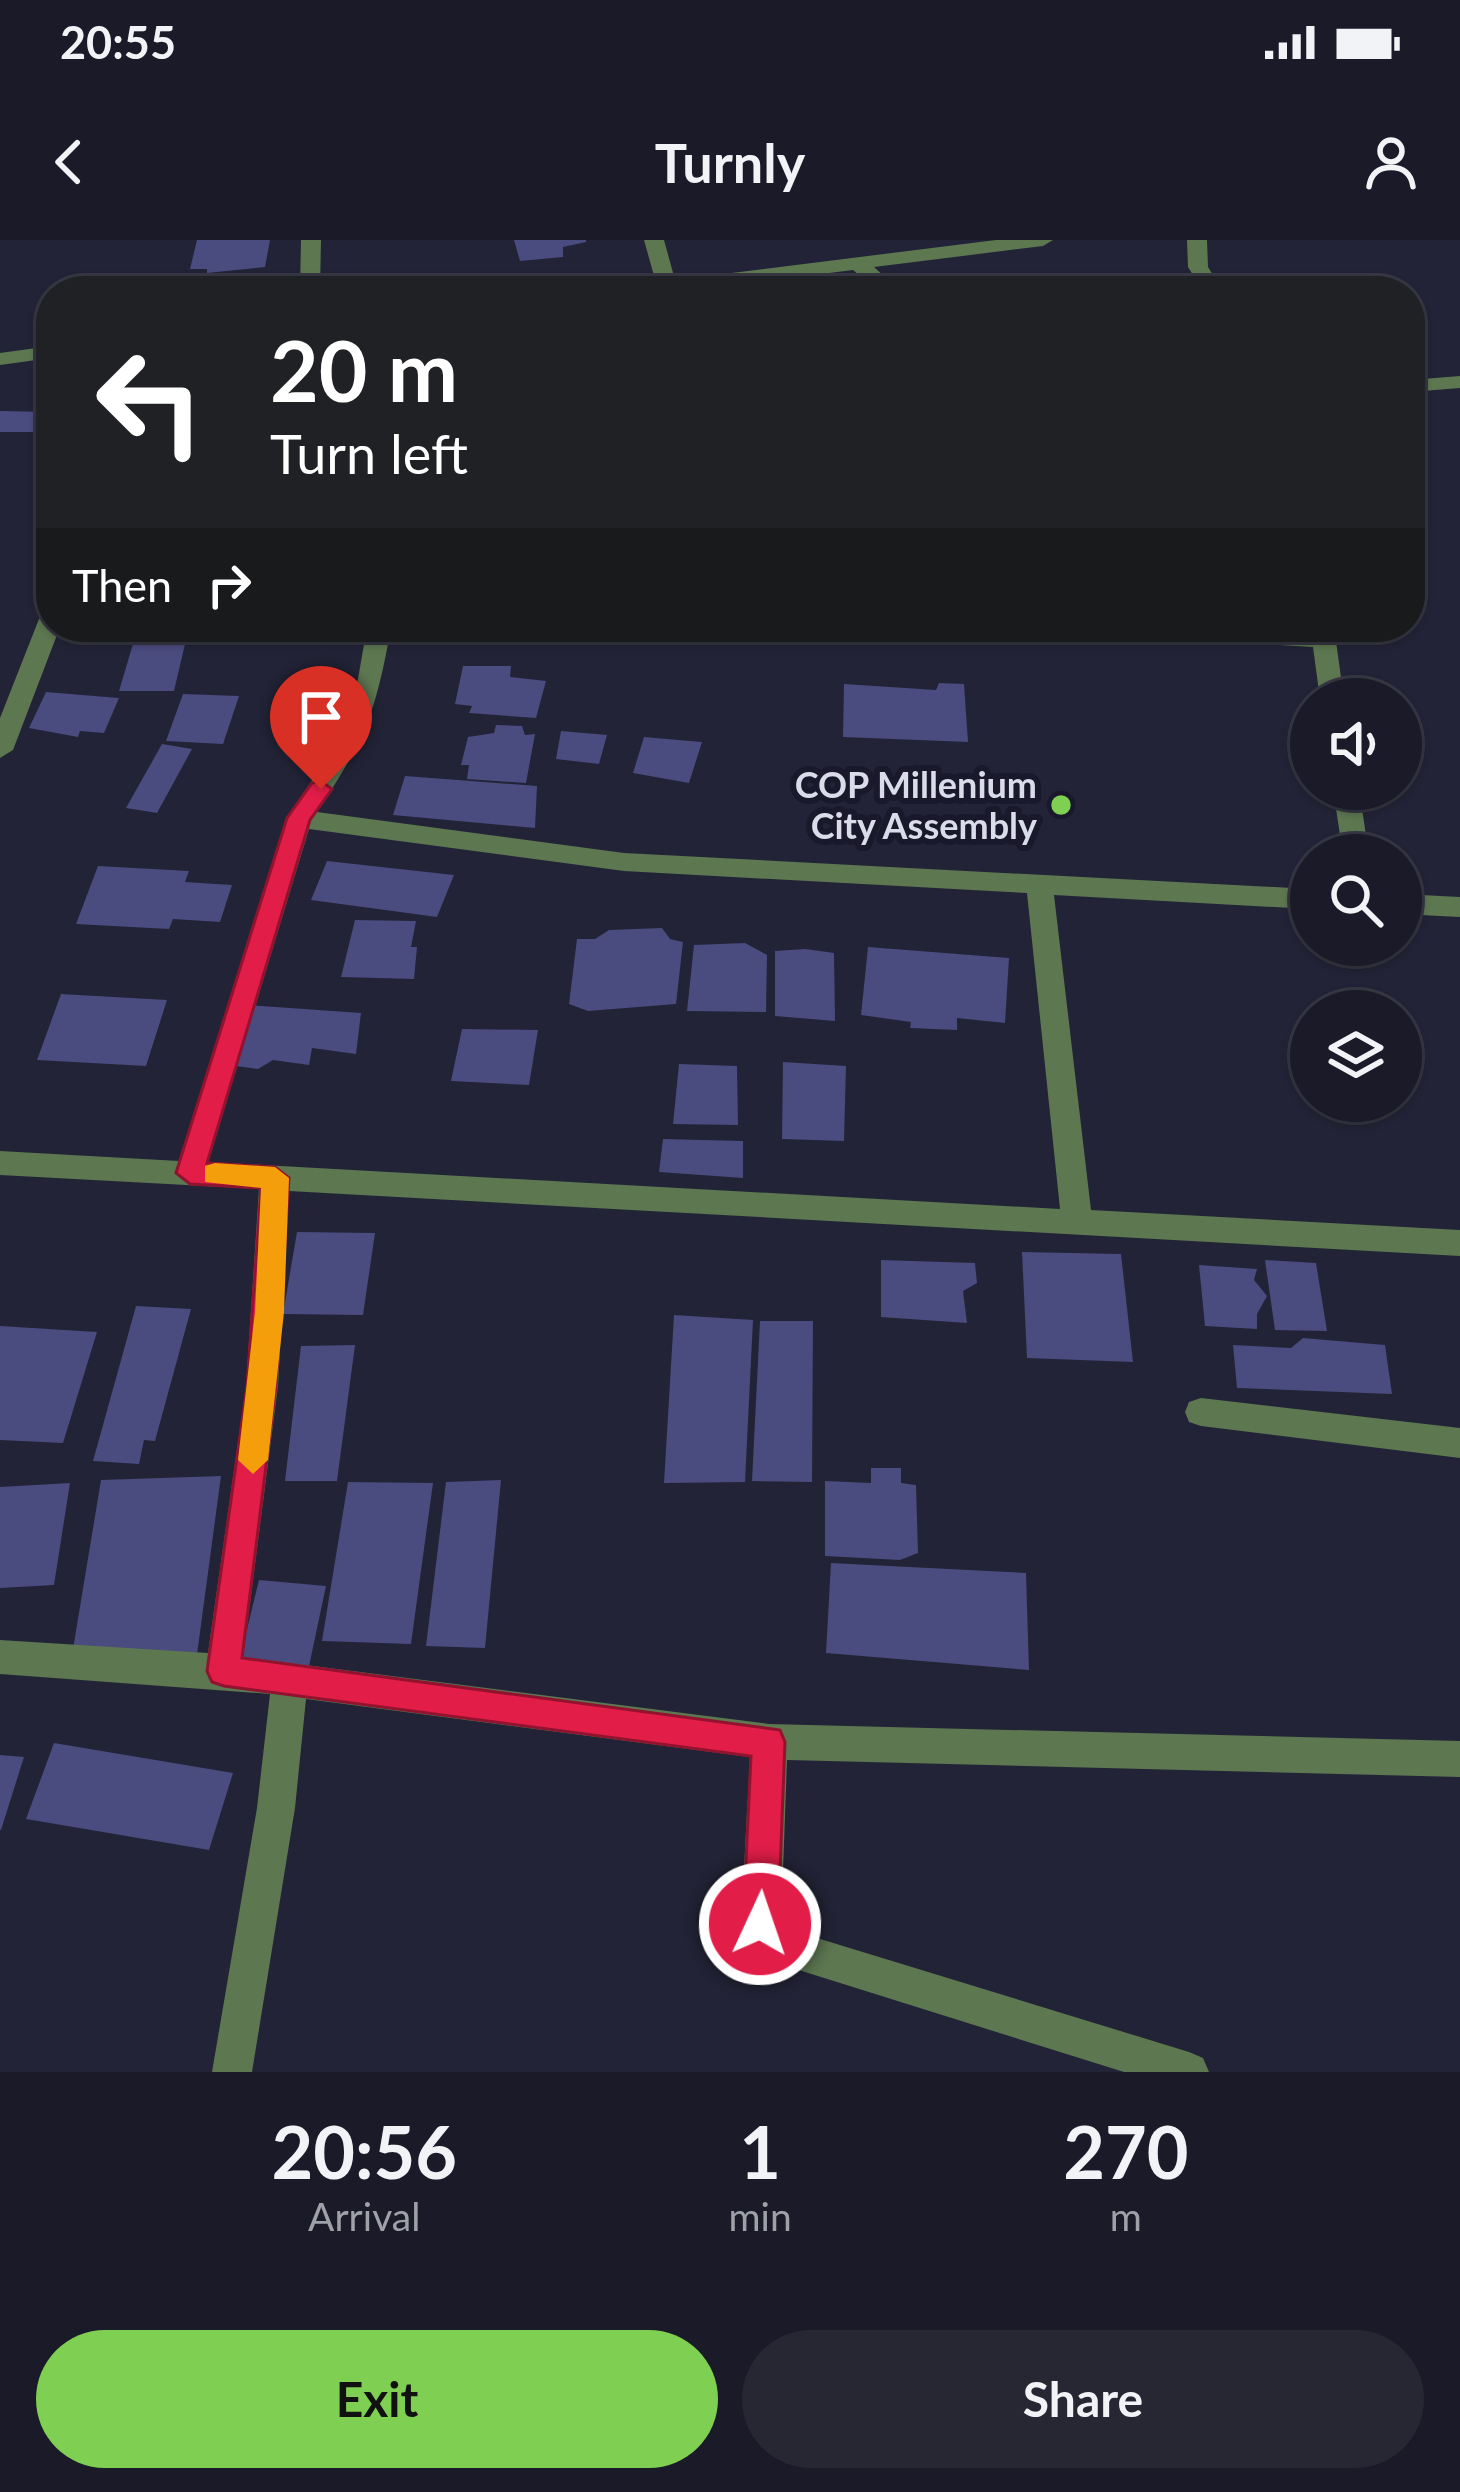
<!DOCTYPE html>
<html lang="en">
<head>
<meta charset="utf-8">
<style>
  :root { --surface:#1a1a28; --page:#272734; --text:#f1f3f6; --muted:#9fa1a8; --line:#383845; --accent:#7fd052 }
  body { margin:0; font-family:Lato,sans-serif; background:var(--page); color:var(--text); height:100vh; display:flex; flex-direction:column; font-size:45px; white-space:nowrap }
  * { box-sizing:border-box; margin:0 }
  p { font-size:39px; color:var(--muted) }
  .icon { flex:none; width:66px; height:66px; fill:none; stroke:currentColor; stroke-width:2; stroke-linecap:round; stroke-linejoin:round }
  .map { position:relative; height:1832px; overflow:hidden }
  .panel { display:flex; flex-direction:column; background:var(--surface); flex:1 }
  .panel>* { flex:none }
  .guide { position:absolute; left:36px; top:36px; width:1389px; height:366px; border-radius:48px; box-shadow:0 3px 9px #0004,0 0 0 3px var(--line); background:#202124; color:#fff; overflow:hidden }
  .controls { position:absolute; left:1290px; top:438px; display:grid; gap:24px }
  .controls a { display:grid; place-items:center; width:132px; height:132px; border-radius:50%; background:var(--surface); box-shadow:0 3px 9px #0004,0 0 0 3px var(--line); font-size:60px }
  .pin { position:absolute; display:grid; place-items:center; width:102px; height:102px; color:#fff; margin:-123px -51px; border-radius:50% 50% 50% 0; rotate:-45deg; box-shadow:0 0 12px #0007 }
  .pin .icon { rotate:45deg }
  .me { position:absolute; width:132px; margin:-66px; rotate:3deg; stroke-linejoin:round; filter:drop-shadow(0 0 9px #0008) }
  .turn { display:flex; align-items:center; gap:42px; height:252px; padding:0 36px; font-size:54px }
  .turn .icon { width:156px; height:156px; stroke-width:2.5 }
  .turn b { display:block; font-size:84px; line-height:102px }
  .then { display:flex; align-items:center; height:114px; padding:0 36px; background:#0003; gap:24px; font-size:45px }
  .eta { display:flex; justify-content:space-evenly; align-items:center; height:204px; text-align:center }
  .eta b { font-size:72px; font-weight:700; line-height:84px }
  .button { display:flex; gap:24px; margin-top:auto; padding:24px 36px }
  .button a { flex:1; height:138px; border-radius:72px; background:var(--accent); color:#111; font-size:48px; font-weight:700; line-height:138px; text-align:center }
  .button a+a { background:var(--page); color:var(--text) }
  .status { display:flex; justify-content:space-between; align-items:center; height:84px; padding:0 60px; background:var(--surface); direction:ltr }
  .status svg { height:33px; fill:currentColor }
  header { display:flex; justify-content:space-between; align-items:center; height:156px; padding:0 36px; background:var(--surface); font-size:54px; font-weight:700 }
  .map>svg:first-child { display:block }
  .building { fill:#4a4b7e }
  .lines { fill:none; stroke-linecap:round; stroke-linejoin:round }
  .minor { fill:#5d7751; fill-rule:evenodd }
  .route { fill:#e11d48; stroke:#92132f; stroke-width:3 }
  .slow { fill:#f59e0b }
  .poi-dot { fill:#7fd052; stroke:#19192b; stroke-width:4.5 }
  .labels { text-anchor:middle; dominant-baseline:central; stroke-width:12; stroke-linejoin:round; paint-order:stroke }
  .poi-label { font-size:36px; font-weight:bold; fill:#dbdce9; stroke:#19192b; text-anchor:end }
</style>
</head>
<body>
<div class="status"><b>20:55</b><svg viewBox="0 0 49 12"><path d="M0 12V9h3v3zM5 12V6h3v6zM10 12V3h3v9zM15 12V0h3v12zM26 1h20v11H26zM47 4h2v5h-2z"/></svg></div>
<header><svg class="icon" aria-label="back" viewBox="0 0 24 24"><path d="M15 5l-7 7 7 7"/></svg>Turnly<svg class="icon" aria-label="person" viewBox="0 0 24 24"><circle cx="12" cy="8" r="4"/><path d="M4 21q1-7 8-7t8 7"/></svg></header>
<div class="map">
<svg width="1460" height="1832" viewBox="0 0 1460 1832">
  <rect width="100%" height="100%" fill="#222336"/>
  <path class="building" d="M 197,0 L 270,0 L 265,27 L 207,33 L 207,29 L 190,29 Z
    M 514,0 L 586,0 L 586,2 L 563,7 L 563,17 L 520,21 Z
    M 0,171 L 51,172 L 51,192 L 0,192 Z
    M 138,387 L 189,387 L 174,451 L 119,451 Z
    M 463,426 L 511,426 L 510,437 L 546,441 L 536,478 L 469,473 L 472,466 L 455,464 Z
    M 939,443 L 964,444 L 968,502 L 843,497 L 844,444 L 936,450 Z
    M 46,452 L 119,458 L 104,493 L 80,491 L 78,497 L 29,488 Z
    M 183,454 L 239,456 L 223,504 L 166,501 Z
    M 496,485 L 522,486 L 525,495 L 535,494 L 526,543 L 467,539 L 469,525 L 461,525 L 468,497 L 494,493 Z
    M 561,491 L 607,495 L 599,524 L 556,519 Z
    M 644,497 L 702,502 L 689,543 L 633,533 Z
    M 162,504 L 192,509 L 157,573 L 126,568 Z
    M 405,536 L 537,546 L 535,588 L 393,575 Z
    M 327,621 L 454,635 L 437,677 L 311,660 Z
    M 98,626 L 189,631 L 185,642 L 232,645 L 220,682 L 173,679 L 169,689 L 76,684 Z
    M 355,680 L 416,681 L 411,707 L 417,707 L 414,739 L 341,737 Z
    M 662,688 L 670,699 L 683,702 L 676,764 L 588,771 L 569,764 L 577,699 L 595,699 L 609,690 Z
    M 745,703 L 767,715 L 766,772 L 687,771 L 694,705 Z
    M 868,707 L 1009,718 L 1005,783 L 957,778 L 957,790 L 910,788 L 911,782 L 861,775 Z
    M 805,709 L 834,713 L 835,781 L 775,776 L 775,711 Z
    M 61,754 L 167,760 L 146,826 L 37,820 Z
    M 247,765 L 361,773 L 356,814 L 312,808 L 309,825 L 273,820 L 258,829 L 229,825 Z
    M 462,789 L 538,790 L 529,845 L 451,841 Z
    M 783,822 L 846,826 L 844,901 L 782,899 Z
    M 679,824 L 737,826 L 738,885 L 673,884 Z
    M 663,899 L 743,901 L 743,938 L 659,932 Z
    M 297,992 L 375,993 L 363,1075 L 283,1074 Z
    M 1022,1012 L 1121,1014 L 1133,1122 L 1027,1118 Z
    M 881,1020 L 975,1023 L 977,1043 L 963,1051 L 967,1083 L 881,1077 Z
    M 1265,1020 L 1316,1023 L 1327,1091 L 1275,1090 Z
    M 1199,1025 L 1257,1029 L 1254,1040 L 1267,1056 L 1257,1074 L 1257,1089 L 1205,1086 Z
    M 136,1066 L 191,1069 L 155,1201 L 144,1200 L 139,1224 L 93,1221 Z
    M 674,1075 L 753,1080 L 745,1242 L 664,1243 Z
    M 760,1081 L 813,1081 L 812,1242 L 752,1241 Z
    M 0,1086 L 97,1092 L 63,1203 L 0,1200 Z
    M 1303,1098 L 1385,1105 L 1392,1154 L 1237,1148 L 1233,1105 L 1291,1108 Z
    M 355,1105 L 337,1241 L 285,1241 L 301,1106 Z
    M 871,1228 L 901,1228 L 901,1243 L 916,1245 L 918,1313 L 900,1320 L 825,1316 L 825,1241 L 871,1243 Z
    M 221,1236 L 196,1422 L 72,1415 L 101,1240 Z
    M 501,1240 L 485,1408 L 426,1406 L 446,1242 Z
    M 348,1242 L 433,1243 L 411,1404 L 322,1401 Z
    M 70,1243 L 54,1345 L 0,1348 L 0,1247 Z
    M 831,1323 L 1026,1333 L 1029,1430 L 826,1413 Z
    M 259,1340 L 326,1346 L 308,1431 L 238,1426 Z
    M 54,1503 L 233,1533 L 209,1610 L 26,1579 Z
    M 0,1515 L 24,1517 L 1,1590 L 0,1590 Z"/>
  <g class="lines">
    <path class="minor" d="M 301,0 L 321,0 L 320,51 L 300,51 Z
      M 644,0 L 664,0 L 675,40 L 996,0 L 1053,0 L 1043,6 L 874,27 L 900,51 L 878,51 L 853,30 L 687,51 L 629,51 L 656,43 Z
      M 1187,0 L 1207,0 L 1208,27 L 1223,51 L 1203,51 L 1188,27 Z
      M 51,106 L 51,118 L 0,125 L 0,113 Z
      M 1460,136 L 1460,148 L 1410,152 L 1410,140 Z
      M 51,372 L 51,387 L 60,387 L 13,510 L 0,518 L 0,478 L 39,379 Z
      M 367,387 L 391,387 C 376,473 365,499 317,572 L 624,613 L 1311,649 L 1311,669 L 1054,655 L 1091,970 L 1460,990 L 1460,1016 L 289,951 L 278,1146 L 243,1417 L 769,1484 L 1460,1501 L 1460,1537 L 787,1520 L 781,1687 L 1189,1812 L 1203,1818 L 1209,1832 L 1124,1832 L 754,1716 L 741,1684 L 750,1517 L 306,1459 L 295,1568 L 252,1832 L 212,1832 L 257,1568 L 270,1454 L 0,1434 L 0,1400 L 208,1413 L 246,1146 L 259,949 L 0,935 L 0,911 L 179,921 L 286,579 L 335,506 L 354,462 ZM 309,589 L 624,631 L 1027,653 L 1060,969 L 208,922 Z
      M 1094,387 L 1311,392 L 1310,387 L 1334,387 L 1344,459 L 1320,459 L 1313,407 L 1106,395 Z
      M 1333,549 L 1359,549 L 1369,615 L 1343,615 Z
      M 1401,654 L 1460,657 L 1460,677 L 1401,674 Z
      M 1201,1158 L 1460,1188 L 1460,1218 L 1201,1186 L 1189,1182 L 1185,1172 L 1189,1162 Z"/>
  </g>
  <path class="route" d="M 321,541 L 332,549 L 310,580 L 207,923 L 275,927 L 289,938 L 276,1146 L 242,1418 L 780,1490 L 785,1502 L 778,1684 L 773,1696 L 760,1701 L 748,1696 L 743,1684 L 751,1516 L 224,1446 L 212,1442 L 207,1431 L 247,1146 L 261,948 L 190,944 L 176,933 L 287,578 L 312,543 Z"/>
  <path class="slow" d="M 215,923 L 275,927 L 289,938 L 284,1072 L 268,1220 L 253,1234 L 238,1220 L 255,1072 L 261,948 L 205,942 L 205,926 Z"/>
  <circle class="poi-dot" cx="1061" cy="565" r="12"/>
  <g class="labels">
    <g class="poi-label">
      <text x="1037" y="544">COP Millenium<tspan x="1037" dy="41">City Assembly</tspan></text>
    </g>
  </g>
</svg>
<div class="controls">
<a><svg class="icon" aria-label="sound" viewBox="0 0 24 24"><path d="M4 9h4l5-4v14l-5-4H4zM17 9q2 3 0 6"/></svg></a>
<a><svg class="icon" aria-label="search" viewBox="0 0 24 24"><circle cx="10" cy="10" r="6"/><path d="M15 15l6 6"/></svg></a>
<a><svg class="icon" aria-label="layers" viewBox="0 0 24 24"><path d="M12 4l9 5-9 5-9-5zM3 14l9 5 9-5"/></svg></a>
</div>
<div class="pin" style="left:321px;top:549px;background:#d93025"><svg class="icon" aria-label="arrive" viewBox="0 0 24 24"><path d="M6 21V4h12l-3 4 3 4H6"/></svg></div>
<svg class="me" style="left:760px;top:1684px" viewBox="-20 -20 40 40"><circle r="17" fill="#e11d48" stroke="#fff" stroke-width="3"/><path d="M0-11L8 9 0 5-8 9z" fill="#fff"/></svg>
<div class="guide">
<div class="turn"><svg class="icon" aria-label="left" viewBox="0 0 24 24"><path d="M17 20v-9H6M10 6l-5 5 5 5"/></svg><div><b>20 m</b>Turn left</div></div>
<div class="then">Then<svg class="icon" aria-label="right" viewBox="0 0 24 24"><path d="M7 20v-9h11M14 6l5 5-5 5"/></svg></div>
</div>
</div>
<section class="panel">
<div class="eta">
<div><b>20:56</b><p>Arrival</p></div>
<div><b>1</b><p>min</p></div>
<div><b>270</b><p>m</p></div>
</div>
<div class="button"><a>Exit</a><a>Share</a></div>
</section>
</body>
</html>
